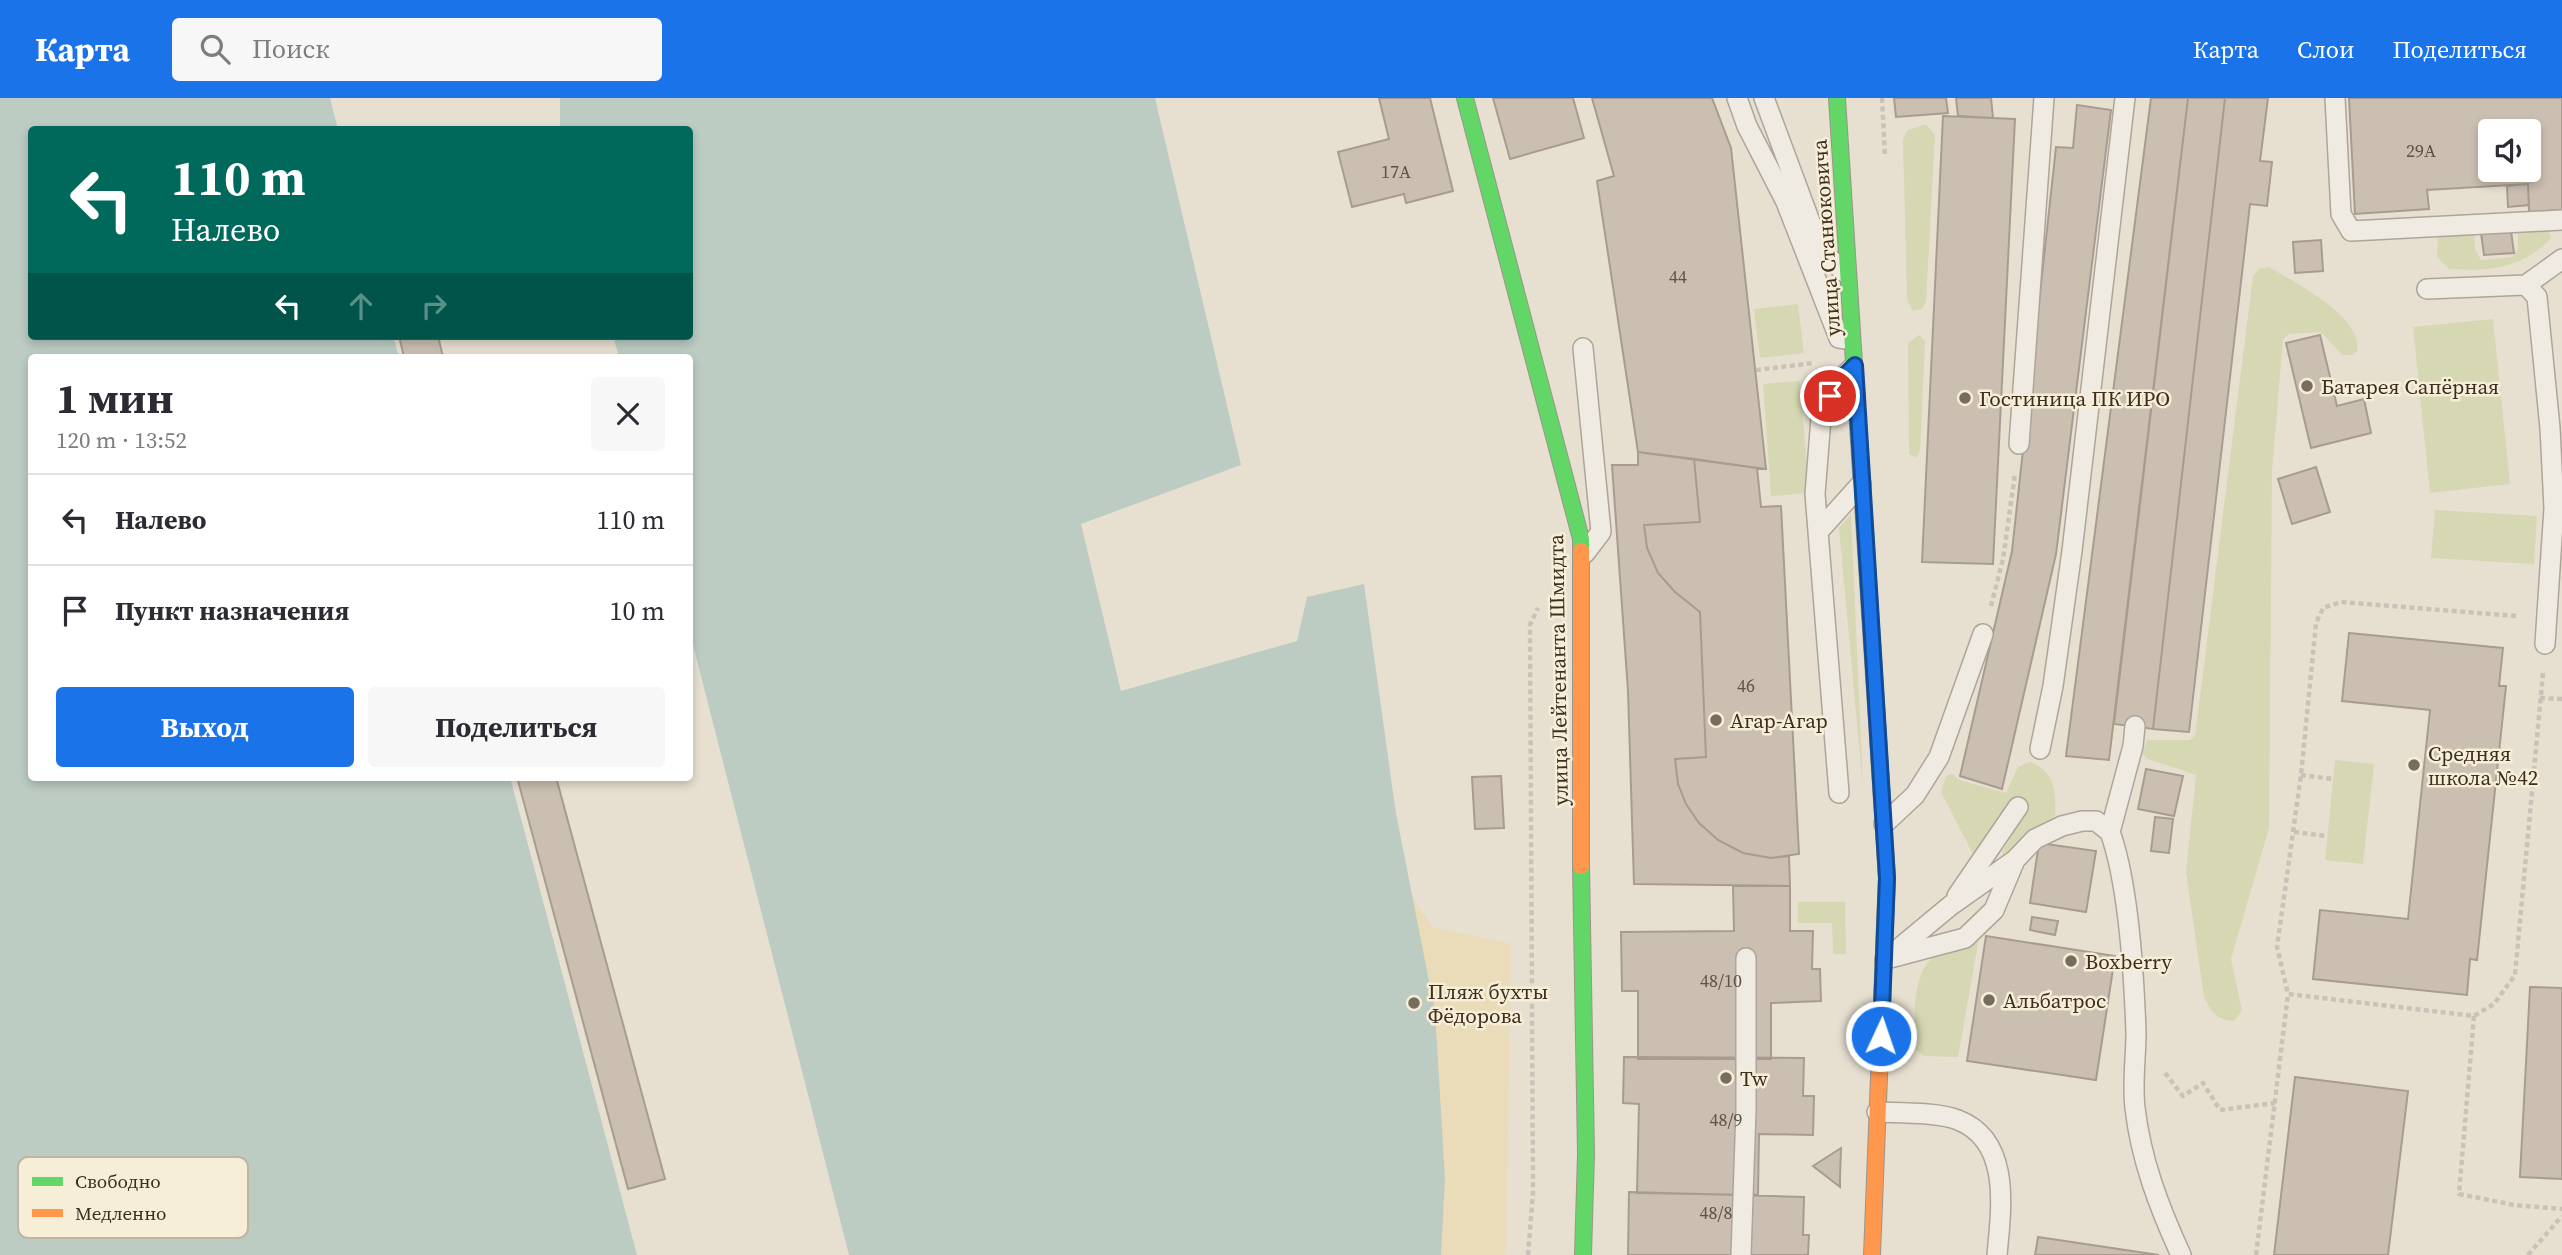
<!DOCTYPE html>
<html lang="ru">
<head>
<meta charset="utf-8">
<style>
  :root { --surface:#fff; --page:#f7f7f7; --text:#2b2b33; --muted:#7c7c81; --line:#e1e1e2; --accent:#1a73e8 }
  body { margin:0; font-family:"Source Serif 4",serif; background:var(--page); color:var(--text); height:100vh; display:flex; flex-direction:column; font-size:26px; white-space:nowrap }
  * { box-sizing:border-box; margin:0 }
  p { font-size:23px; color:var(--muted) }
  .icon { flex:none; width:38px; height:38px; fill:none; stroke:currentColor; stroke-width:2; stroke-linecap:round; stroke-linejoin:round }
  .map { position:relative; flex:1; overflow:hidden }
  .side { position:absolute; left:28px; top:256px; width:665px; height:427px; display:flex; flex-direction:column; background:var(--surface); border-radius:7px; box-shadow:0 4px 10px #0003 }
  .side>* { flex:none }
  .banner { position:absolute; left:28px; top:28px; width:665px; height:214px; border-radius:7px; box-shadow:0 4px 10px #0003; background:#00695c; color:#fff; overflow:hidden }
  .tools { position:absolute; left:2478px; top:21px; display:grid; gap:14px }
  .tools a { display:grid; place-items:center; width:63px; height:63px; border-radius:7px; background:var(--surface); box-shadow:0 4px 10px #0003; font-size:35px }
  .pin { position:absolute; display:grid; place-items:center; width:60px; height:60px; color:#fff; margin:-30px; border:4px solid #fff; border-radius:50%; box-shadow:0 2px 7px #0007 }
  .me { position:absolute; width:77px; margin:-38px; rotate:3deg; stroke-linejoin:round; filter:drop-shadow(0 0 5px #0008) }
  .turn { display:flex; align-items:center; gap:24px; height:147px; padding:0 28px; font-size:32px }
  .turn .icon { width:91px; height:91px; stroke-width:2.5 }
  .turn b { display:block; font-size:49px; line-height:60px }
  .lanes { display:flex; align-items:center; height:66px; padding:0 28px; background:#0003; justify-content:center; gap:35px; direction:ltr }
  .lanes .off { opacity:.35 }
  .round { display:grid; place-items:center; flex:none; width:74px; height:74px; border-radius:7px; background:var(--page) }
  .summary { display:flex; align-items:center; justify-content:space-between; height:119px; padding:0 28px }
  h1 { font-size:42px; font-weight:700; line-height:52px }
  .button { display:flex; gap:14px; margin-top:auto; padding:14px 28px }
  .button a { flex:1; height:80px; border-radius:7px; background:var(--accent); color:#fff; font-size:28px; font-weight:700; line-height:80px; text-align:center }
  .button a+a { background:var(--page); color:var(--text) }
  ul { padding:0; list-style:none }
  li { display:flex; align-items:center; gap:21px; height:91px; padding:0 28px; border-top:2px solid var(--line) }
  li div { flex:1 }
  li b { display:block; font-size:26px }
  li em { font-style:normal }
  header { display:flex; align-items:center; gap:42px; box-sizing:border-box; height:98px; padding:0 35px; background:var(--accent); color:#fff }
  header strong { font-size:33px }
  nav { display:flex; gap:38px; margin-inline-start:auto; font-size:24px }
  .search { width:490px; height:63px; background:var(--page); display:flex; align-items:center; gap:18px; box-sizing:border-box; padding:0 24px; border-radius:7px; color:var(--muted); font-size:26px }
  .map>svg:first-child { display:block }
  .green { fill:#d6d7b3 }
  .sand { fill:#eadcb9 }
  .water { fill:#bcccc2 }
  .building { fill:#cbbfb2; stroke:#a89c90; stroke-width:2; fill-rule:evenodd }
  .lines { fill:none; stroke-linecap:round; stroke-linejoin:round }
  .lane-casing { stroke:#ada599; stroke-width:22 }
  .fast-casing { stroke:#9c958a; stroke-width:18 }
  .slow-casing { stroke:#9c958a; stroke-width:18 }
  .path { stroke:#c8c2b9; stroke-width:4.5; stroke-dasharray:5 3.5; stroke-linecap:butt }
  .lane { stroke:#efebe3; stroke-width:19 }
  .fast { stroke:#63d668; stroke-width:16 }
  .slow { stroke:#ff974d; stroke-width:16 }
  .route-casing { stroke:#114b97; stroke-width:18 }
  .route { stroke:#1a73e8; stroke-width:12 }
  .poi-dot { fill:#786c5e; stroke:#f7eed8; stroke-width:2.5 }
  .labels { text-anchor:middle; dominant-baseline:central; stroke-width:5; stroke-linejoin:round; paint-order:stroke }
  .number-label { font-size:18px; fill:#605244 }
  .street-label { font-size:21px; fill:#3d2e20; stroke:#f7eed8 }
  .poi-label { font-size:21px; fill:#3d2e20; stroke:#f7eed8; text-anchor:start }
  .key { fill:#f7eed8; stroke:#bfb4a1; stroke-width:2 }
  .key-label { font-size:19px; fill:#3d2e20 }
</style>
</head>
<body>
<header>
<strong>Карта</strong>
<div class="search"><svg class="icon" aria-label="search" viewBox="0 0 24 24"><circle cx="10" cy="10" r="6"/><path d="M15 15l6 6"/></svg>Поиск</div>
<nav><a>Карта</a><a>Слои</a><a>Поделиться</a></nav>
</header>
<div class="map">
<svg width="2562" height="1157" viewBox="0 0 2562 1157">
  <rect width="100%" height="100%" fill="#e7e0d1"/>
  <path class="green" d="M 1926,26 L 1935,37 L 1926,204 L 1922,211 L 1913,213 L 1907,202 L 1903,41 L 1908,32 Z
    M 2548,131 L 2551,140 C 2525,170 2488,174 2449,171 L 2437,159 L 2438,137 L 2474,136 L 2475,151 L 2481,162 L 2512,159 L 2518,151 L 2518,133 Z
    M 2269,169 C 2294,184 2364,219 2357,253 L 2352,257 L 2342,257 L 2321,234 L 2289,236 L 2283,241 L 2272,373 L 2269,730 L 2231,861 L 2242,913 L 2234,923 C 2216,922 2212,914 2204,899 L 2186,774 L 2196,677 L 2148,661 L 2142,656 L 2147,642 L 2190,642 L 2195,638 L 2253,178 L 2259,171 Z
    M 1798,206 L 1804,255 L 1760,260 L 1754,211 Z
    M 2493,221 L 2510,386 L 2430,395 L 2413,229 Z
    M 1919,237 L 1925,243 L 1920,353 L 1916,360 L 1909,356 L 1908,245 Z
    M 1800,283 L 1809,395 L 1771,398 L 1763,286 Z
    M 2435,412 L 2537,418 L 2534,466 L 2431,460 Z
    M 1851,416 L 1863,690 L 1839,430 Z
    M 2335,662 L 2374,666 L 2363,766 L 2325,762 Z
    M 2030,664 C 2054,673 2057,694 2055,718 L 2005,760 L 2002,754 L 2026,714 L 1974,758 L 1941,694 L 1946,678 L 1953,676 L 1959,682 L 2006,695 L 2018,669 Z
    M 1798,804 L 1845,804 L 1846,856 L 1833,856 L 1832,825 L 1798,825 Z
    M 1979,840 L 1958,959 L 1924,958 L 1914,951 C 1916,921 1909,875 1937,856 C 1948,848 1966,845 1979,840 Z"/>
  <path class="sand" d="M 1392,689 L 1412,799 L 1432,829 L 1511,846 L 1506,1157 L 1427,1157 Z"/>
  <path class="water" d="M 0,0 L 330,0 L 338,31 L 32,32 L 32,238 L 393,238 L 399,259 L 32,259 L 32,679 L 510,679 L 637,1157 L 0,1157 Z
    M 560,0 L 1155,0 L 1241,367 L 1081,426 L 1121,593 L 1297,543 L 1307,499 L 1364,486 L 1396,716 L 1435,913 L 1445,1081 L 1441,1157 L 849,1157 L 690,535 L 690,259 L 619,259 L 613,238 L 690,238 L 690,32 L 560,31 Z"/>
  <path class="building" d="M 1379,0 L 1430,0 L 1453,93 L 1406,105 L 1404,96 L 1352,109 L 1338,54 L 1389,41 Z
    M 1493,0 L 1573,0 L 1584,40 L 1510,61 Z
    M 1592,0 L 1712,0 L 1731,50 L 1766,371 L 1638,354 L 1597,83 L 1614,78 Z
    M 1894,0 L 1946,0 L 1948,15 L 1896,19 Z
    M 1956,0 L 1991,0 L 1993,20 L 1958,18 Z
    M 2151,0 L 2188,0 L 2109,662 L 2066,658 Z
    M 2188,0 L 2225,0 L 2153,631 L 2114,626 Z
    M 2225,0 L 2268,0 L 2260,63 L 2272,64 L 2267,108 L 2250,106 L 2189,634 L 2153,631 Z
    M 2349,0 L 2562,0 L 2562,112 L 2529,114 L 2528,86 L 2427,92 L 2429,111 L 2355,116 ZM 2490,33 L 2529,33 L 2529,72 L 2490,72 Z
    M 2077,7 L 2111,12 L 2056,456 L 2002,691 L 1960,678 L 2012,453 L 2056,49 L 2073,50 Z
    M 1943,18 L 2015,21 L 1993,466 L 1922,464 Z
    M 2528,86 L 2529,107 L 2508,109 L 2507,88 Z
    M 2511,133 L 2514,155 L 2484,157 L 2481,135 Z
    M 2321,142 L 2323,173 L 2295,175 L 2293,144 Z
    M 2320,237 L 2337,308 L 2364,301 L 2371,335 L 2311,350 L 2286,245 Z
    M 399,238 L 438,238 L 443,259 L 404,259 Z
    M 1638,354 L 1694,361 L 1700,424 L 1644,427 L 1647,450 L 1658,475 L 1675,494 L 1700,514 L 1706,659 L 1675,661 L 1678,686 L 1686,706 L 1699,725 L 1718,742 L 1743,755 L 1771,760 L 1789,758 L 1790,788 L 1634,786 L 1628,593 L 1612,367 L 1638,367 Z
    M 1694,361 L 1757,370 L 1761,409 L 1781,408 L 1799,756 L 1771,760 L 1743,755 L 1718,742 L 1699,725 L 1686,706 L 1678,686 L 1675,661 L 1706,659 L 1700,514 L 1675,494 L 1658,475 L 1647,450 L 1644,427 L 1700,424 Z
    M 2316,369 L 2330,414 L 2292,426 L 2278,381 Z
    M 2349,535 L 2503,550 L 2499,588 L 2506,588 L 2477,862 L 2470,861 L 2467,897 L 2313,881 L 2320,812 L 2408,821 L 2430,612 L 2342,603 Z
    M 2146,671 L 2183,678 L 2174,718 L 2138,711 Z
    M 1501,678 L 1504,730 L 1475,731 L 1472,679 Z
    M 517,679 L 556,679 L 665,1081 L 628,1091 Z
    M 2155,719 L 2173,721 L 2169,755 L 2151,753 Z
    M 2039,745 L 2096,753 L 2086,814 L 2030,805 Z
    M 1733,788 L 1790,788 L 1790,833 L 1813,833 L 1812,871 L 1820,871 L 1821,903 L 1771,905 L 1771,961 L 1638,961 L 1638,893 L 1622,893 L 1621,834 L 1734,833 Z
    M 2032,819 L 2058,823 L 2055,837 L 2030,832 Z
    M 1986,838 L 2115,858 L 2096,982 L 1967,963 Z
    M 2530,889 L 2562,890 L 2562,1081 L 2520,1079 Z
    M 1624,959 L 1804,960 L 1803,998 L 1814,998 L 1813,1037 L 1759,1036 L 1758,1097 L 1637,1095 L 1639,1006 L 1623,1005 Z
    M 2295,979 L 2408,993 L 2388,1157 L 2274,1157 Z
    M 1841,1050 L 1840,1079 L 1840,1089 L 1813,1068 Z
    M 1629,1094 L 1804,1099 L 1803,1137 L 1809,1137 L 1808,1157 L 1628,1157 Z
    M 2038,1139 L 2112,1150 L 2159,1157 L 2035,1157 Z"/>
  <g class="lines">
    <g class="lane-casing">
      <path id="lane" d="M 1737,0 L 1747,28 L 1786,104 L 1839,240 L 1846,241
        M 1764,0 L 1821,153 L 1846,175
        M 2335,0 L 2341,116 L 2351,133 L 2562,122
        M 2427,191 L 2526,187
        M 1583,250 L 1601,434 L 1585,455
        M 2019,346 L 2044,0
        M 1818,434 L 1861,386
        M 2545,546 L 2554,410 L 2550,330 L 2537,199 L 2526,187 L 2562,161
        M 2040,651 L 2053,588 L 2072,453 L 2125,0
        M 1839,695 L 1815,396 L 1821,320 L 1840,282 L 1852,270
        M 1884,726 L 1915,697 L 1939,659 L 1983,536
        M 2110,734 L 2133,648 L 2135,628
        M 1957,798 L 2018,709
        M 1886,861 L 1965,840 L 1994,812 L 2015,762
        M 1885,862 L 1950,808 L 2015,762 L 2035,741 L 2062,728 L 2082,723 L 2096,723 L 2110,734 C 2129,787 2134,877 2136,935 C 2136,959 2132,985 2135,1010 C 2141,1062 2159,1109 2181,1157
        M 1877,1014 C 1899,1015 1938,1014 1958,1022 C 2012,1043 2001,1112 1997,1157
        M 1741,1157 L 1746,1012 L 1746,860"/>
    </g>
    <g class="fast-casing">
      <path id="fast" d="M 1465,0 L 1581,441 L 1581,453
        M 1837,0 L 1887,780 L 1885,826
        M 1581,768 L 1586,1056 L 1583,1157"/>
    </g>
    <g class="slow-casing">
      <path id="slow" d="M 1581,768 L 1581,453
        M 1872,1157 L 1885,826"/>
    </g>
    <path class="path" d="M 1882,0 L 1885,57
      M 1756,272 L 1814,265
      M 1991,508 L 2003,461 L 2015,376
      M 2516,518 L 2341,504 L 2323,510 L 2316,525 L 2301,677 L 2277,849 L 2288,896 L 2474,918 L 2494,906 L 2515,877 L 2543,575
      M 2540,600 L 2562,601
      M 2301,677 L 2333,681
      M 2294,734 L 2327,738
      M 2474,918 L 2459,1096 L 2514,1107 L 2562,1111
      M 2165,975 L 2183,998 L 2203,985 L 2220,1012 L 2275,1005
      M 1528,1157 L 1533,1095 L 1530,527 L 1538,510
      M 2256,1157 L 2288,896
      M 2528,1157 L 2562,1118"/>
    <use href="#lane" class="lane"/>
    <use href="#fast" class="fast"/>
    <use href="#slow" class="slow"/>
  </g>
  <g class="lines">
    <g class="route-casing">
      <path id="route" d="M 1830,298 L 1840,282 L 1855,267 L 1887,780 L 1881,938"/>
    </g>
    <use href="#route" class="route"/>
  </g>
  <g class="poi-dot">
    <circle cx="2307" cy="288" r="7"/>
    <circle cx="1965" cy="300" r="7"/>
    <circle cx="1716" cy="622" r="7"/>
    <circle cx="2414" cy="667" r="7"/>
    <circle cx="2071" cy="863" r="7"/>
    <circle cx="1989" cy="902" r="7"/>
    <circle cx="1414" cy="905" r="7"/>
    <circle cx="1726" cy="980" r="7"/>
  </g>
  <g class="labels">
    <g class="number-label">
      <text x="2421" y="52">29А</text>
      <text x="1396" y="73">17А</text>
      <text x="1678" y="178">44</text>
      <text x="1746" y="587">46</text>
      <text x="1721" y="882">48/10</text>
      <text x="1726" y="1021">48/9</text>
      <text x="1716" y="1114">48/8</text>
    </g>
    <g class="street-label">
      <text transform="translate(1826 140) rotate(-94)">улица Станюковича</text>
      <text transform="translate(1558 572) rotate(-91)">улица Лейтенанта Шмидта</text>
    </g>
    <g class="poi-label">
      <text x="2321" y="288">Батарея Сапёрная</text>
      <text x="1979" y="300">Гостиница ПК ИРО</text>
      <text x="1730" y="622">Агар-Агар</text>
      <text x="2428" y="655">Средняя<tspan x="2428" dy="24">школа №42</tspan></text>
      <text x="2085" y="863">Boxberry</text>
      <text x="1428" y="893">Пляж бухты<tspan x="1428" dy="24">Фёдорова</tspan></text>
      <text x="2003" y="902">Альбатрос</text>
      <text x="1740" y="980">Tw</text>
    </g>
  </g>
  <rect x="18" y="1059" width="230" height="81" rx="10" class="key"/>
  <rect x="32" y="1079" width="31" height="9" fill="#63d668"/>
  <rect x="32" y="1111" width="31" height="8" fill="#ff974d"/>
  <g class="key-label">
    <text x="75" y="1090">Свободно</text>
    <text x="75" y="1122">Медленно</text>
  </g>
</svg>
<div class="tools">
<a><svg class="icon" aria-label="sound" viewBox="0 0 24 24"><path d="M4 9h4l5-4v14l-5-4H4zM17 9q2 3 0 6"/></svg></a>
</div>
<div class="pin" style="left:1830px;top:298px;background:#d93025"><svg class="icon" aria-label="arrive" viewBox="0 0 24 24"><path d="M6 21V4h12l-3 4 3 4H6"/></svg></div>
<svg class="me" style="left:1881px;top:938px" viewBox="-20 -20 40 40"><circle r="17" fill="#1a73e8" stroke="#fff" stroke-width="3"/><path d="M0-11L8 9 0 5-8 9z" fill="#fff"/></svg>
<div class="banner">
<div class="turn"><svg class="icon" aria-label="left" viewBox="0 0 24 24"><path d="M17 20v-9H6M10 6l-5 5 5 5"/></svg><div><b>110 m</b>Налево</div></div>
<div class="lanes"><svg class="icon" aria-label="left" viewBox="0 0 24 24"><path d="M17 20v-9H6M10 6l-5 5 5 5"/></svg><svg class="icon off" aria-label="ahead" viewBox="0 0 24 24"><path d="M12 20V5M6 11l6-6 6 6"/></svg><svg class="icon off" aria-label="right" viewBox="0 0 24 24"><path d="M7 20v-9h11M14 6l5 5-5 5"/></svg></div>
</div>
<section class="side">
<div class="summary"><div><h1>1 мин</h1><p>120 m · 13:52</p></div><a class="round"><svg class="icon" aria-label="close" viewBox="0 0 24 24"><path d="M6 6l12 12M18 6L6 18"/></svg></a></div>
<ul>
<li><svg class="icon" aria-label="left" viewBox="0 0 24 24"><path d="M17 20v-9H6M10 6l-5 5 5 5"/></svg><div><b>Налево</b></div><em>110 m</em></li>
<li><svg class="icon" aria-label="arrive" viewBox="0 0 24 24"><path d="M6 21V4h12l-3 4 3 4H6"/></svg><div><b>Пункт назначения</b></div><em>10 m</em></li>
</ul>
<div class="button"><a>Выход</a><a>Поделиться</a></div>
</section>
</div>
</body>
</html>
